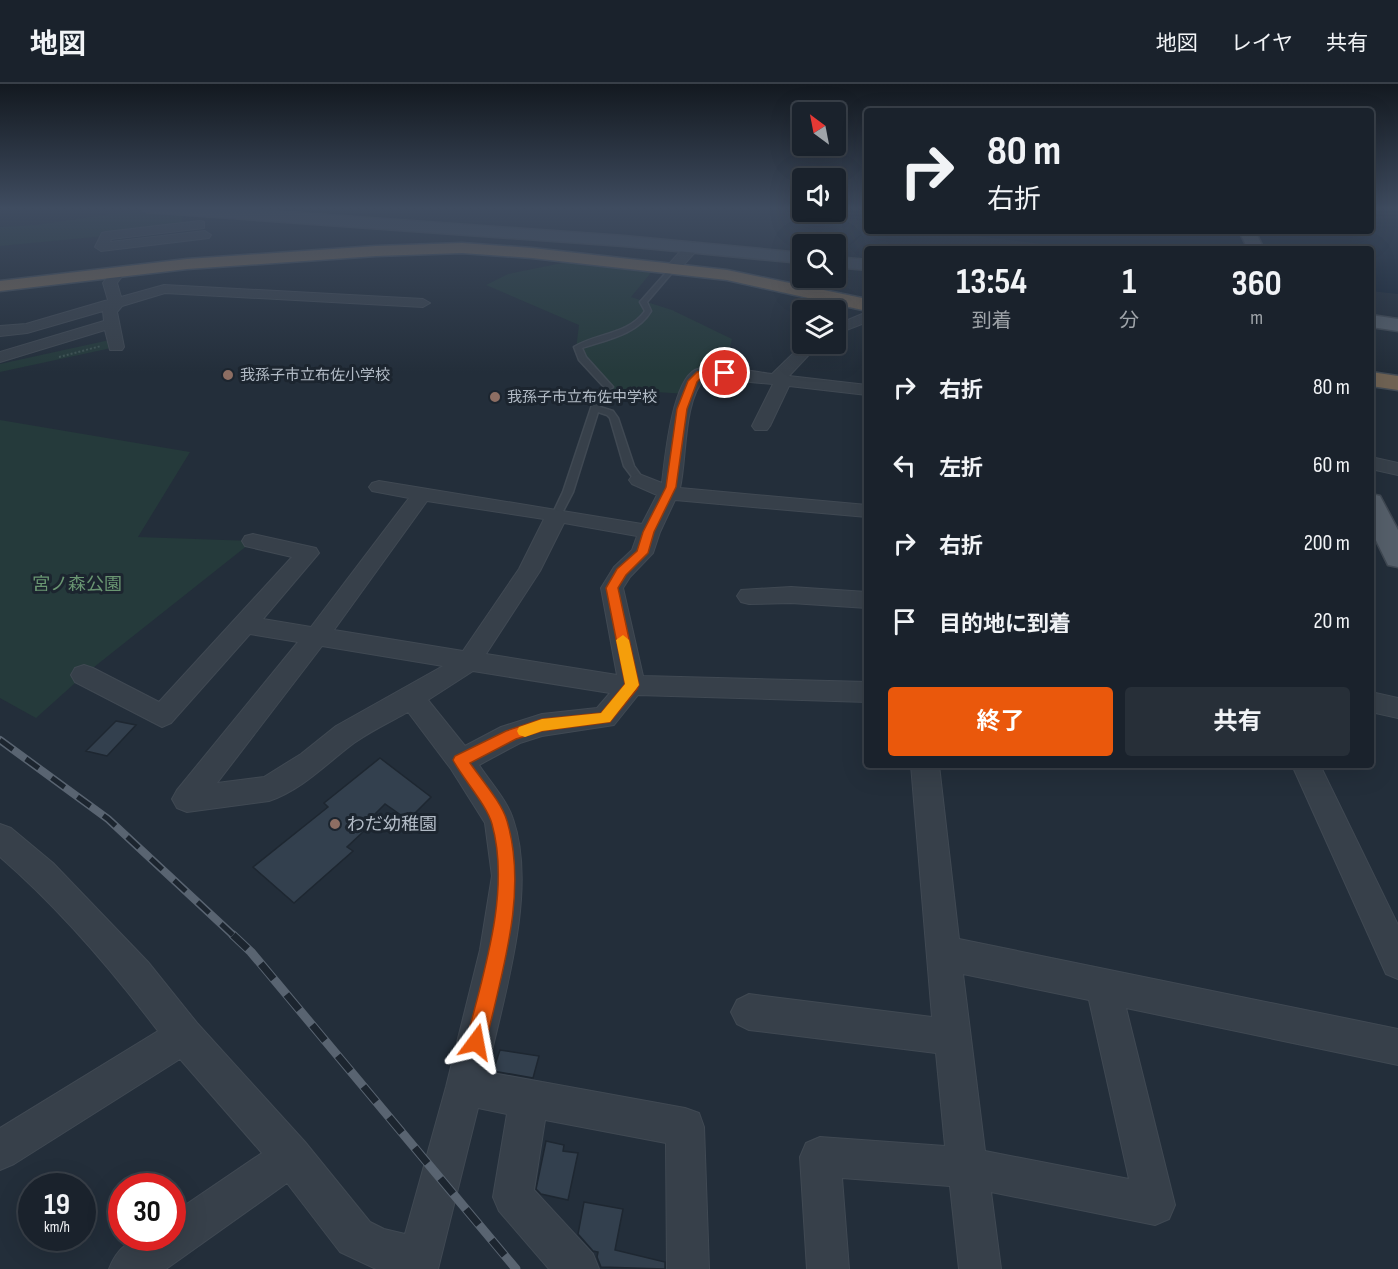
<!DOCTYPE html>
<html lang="ja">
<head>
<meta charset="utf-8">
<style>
  :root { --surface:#1a222c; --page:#272f38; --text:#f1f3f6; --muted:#9fa4a9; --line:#383f48; --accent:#ea580c }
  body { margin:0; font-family:"Sofia Sans Condensed","Noto Sans JP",sans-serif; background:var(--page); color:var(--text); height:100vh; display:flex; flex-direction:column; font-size:22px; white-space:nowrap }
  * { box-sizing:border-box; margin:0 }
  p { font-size:20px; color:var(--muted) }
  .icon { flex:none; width:33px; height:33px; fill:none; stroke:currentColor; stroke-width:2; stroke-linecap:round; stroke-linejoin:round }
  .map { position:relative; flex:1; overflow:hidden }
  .drawer { position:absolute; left:864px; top:162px; width:510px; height:522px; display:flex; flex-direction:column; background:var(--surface); border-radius:6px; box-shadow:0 6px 24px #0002,0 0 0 2px var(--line) }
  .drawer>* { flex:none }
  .banner { position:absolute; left:864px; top:24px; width:510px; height:126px; border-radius:6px; box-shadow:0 6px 24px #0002,0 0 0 2px var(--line); background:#1a222c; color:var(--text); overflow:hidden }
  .needle { width:39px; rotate:328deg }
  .buttons { position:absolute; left:792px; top:18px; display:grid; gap:12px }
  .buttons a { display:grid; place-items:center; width:54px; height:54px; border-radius:6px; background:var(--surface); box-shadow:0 6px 24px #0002,0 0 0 2px var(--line); font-size:30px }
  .speed { position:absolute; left:18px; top:1089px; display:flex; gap:12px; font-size:30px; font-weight:700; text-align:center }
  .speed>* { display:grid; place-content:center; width:78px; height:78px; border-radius:50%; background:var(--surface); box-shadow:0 6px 24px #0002,0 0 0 2px var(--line); line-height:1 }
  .speed small { font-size:15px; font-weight:400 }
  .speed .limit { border:9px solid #d22; background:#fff; color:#111 }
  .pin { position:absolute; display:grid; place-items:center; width:51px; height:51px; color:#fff; margin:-26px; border:3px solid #fff; border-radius:50%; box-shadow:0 2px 6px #0007 }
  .me { position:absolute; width:66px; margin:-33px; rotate:13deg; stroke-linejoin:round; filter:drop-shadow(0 0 4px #0008) }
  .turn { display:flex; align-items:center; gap:21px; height:126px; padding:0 24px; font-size:27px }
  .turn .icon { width:78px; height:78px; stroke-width:2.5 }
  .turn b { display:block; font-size:42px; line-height:51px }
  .eta { display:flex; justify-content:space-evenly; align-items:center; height:102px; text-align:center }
  .eta b { font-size:36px; font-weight:700; line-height:42px }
  .button { display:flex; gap:12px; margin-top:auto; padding:12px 24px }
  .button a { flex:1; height:69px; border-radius:6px; background:var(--accent); color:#fff; font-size:24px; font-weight:700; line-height:69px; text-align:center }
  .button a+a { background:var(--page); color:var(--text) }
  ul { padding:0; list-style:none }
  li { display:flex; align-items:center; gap:18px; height:78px; padding:0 24px }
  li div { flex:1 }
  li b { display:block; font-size:22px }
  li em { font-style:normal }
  header { display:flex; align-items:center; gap:36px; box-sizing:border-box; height:84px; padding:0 30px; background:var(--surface); border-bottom:2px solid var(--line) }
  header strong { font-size:28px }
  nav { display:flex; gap:33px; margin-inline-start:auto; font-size:21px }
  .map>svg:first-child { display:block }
  .green { fill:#253a3b }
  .water { fill:#172637 }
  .building { fill:#33404e; stroke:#1e2731; stroke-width:1.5 }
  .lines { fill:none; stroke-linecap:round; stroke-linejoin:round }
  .lane-casing { stroke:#404953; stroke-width:3 }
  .street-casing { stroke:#404953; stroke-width:2 }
  .secondary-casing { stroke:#404953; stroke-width:3 }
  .primary-casing { stroke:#404953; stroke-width:3 }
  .highway-casing { stroke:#424b55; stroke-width:3 }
  .path { stroke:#3e5353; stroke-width:2; stroke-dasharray:2 2; stroke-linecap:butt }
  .lane { fill:#37404a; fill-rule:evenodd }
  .street { fill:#37404a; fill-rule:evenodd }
  .secondary { fill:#45505d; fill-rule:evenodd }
  .primary { fill:#555f6a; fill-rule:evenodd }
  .highway { fill:#706354; fill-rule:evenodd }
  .rail-far1-casing { stroke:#596471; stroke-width:8 }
  .rail-casing { stroke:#596471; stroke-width:9 }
  .rail-far1 { stroke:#1c252f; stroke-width:5; stroke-dasharray:16; stroke-linecap:butt }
  .rail { stroke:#1c252f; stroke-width:7; stroke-dasharray:20; stroke-linecap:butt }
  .route { fill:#ea580c; stroke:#983908; stroke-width:1.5 }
  .slow { fill:#f59e0b }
  .education-dot { fill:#8d6e63; stroke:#1c252f; stroke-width:2 }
  .labels { text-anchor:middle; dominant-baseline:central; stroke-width:6; stroke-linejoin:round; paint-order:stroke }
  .far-poi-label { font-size:15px; fill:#b2bbc6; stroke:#1c252f; text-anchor:start }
  .park-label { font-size:18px; fill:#6a9672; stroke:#1c252f }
  .poi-label { font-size:18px; fill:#b2bbc6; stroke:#1c252f; text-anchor:start }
</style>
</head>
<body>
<header>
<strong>地図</strong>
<nav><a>地図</a><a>レイヤ</a><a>共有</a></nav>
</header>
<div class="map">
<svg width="1398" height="1185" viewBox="0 0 1398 1185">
  <rect width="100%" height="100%" fill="#232e3a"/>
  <path class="green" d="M 132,127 L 184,127 L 181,139 L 136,149 L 0,162 L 0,143 L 36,141 Z
    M 572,177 L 654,185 L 631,213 L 672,226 L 732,255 L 723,291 L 699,292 L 687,310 L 608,305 L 576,265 L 579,241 L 486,201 L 508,190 Z
    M 114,255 L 116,263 L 0,288 L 0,280 Z
    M 0,336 L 190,368 L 138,453 L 253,457 L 84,591 L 36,634 L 0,614 Z"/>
  <path class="water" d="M 836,123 L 867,123 L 867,137 L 805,128 L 836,128 Z
    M 1371,123 L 1398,123 L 1398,210 L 1371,207 L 1371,165 L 1083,165 L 935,147 L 1371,147 Z"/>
  <path class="building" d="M 116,637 L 136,641 L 107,672 L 86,667 Z
    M 380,674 L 431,713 L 408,736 L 385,720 L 361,744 L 364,747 L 347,763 L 353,767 L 294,819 L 253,783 L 328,723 L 324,719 Z
    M 500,966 L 539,972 L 533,994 L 493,987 Z
    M 546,1057 L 564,1061 L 563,1067 L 578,1069 L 568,1116 L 541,1110 L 536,1105 Z
    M 584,1118 L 623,1125 L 615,1166 L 665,1178 L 665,1185 L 601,1183 L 597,1173 L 598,1168 L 593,1167 L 578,1150 Z"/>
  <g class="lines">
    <g class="lane-casing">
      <path id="lane" d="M 671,183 L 676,184 L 647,218 L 651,227 C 638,250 606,256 582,264 L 586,273 L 613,303 L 604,310 L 600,323 L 613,327 L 618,334 L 634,382 L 644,396 L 642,398 L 636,398 L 624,382 L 610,334 L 607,331 L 598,328 L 573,408 L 560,433 L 554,433 L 552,431 L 563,408 L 596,309 L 604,303 L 579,276 L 574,263 C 596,249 628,251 645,227 L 640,218 Z"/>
    </g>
    <g class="street-casing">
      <path id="street" d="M 200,137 L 204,138 L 204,144 L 111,155 L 110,158 L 205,147 L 211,151 L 209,154 L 101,167 L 95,163 L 102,149 L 106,148 Z
        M 693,158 L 699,162 L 698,165 L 678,187 L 668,187 L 666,184 L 668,181 L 688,159 Z
        M 119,183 L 126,187 L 117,199 L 121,213 L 164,201 L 423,215 L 430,219 L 423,223 L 165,209 L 122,222 L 117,228 L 124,263 L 122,266 L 110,266 L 105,246 L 0,278 L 0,268 L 104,237 L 103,227 L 27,249 L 0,252 L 0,242 L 26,240 L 108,216 L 103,199 L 114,184 Z
        M 867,228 L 867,238 L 836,250 L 836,241 Z
        M 803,260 L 819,260 L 789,292 L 867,301 L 867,311 L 789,302 L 770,342 L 767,346 L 755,346 L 752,342 L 773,300 L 705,294 C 683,317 687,374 680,404 L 867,421 L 867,433 L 675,416 L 660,448 L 653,469 L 630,493 L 623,504 L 643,592 L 867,598 L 867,618 L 638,611 L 614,641 L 542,652 L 520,659 L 479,681 C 490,698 507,716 513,735 C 538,807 503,915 487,988 L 685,1024 L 699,1029 L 704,1043 L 709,1185 L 667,1185 L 666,1059 L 545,1036 L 534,1106 L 593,1170 L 599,1185 L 549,1185 L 499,1127 L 493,1113 L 507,1030 L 478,1024 L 438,1185 L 376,1185 L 340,1168 L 287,1099 L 166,1185 L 109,1185 C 122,1152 141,1154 172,1154 L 172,1130 L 262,1069 L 180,975 L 14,1080 L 0,1086 L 0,1044 L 158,947 C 111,885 59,824 0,773 L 0,740 L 11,744 L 53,779 L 148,878 L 197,939 L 305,1058 L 370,1138 L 384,1145 L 405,1150 L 446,1003 L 480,866 L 492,792 L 485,739 L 451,685 L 408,628 C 390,638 371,647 354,659 C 327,679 302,706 269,717 L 187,728 L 177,724 L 172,715 L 177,706 L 298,558 L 250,550 L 171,639 L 162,643 L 75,598 L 71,591 L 75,584 L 84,581 L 93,584 L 159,618 L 292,473 L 245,462 L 242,457 L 245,452 L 253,450 L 316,464 L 319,469 L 263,535 L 311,543 L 409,414 L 372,407 L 369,403 L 372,399 L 379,397 L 642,440 L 657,411 L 632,400 L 629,396 L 632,392 L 639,390 L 662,399 C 665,374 672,298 695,286 C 712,278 753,288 772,290 ZM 427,417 L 544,435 L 519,485 L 463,567 L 334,546 ZM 564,439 L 637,452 L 632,466 L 614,483 L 601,504 L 617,591 L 486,570 L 540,487 ZM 322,562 L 443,582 L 336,642 L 301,670 L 264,693 L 217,699 ZM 473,587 L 610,609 L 597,624 L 542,630 L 501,643 L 465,662 L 428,616 Z
        M 1371,373 L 1398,379 L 1398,391 L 1371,385 Z
        M 791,503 L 867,508 L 867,524 L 791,519 L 749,520 L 741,518 L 737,512 L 741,506 Z
        M 1371,608 L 1398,614 L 1398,634 L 1371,628 Z
        M 911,681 L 939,681 L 959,855 L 1398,945 L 1398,981 L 1126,924 L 1175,1121 L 1169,1135 L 1155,1141 L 991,1108 L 1001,1185 L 959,1185 L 950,1102 L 842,1094 L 849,1185 L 807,1185 L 800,1073 L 806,1059 L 820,1053 L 945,1062 L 936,969 L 749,946 L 737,940 L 731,928 L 737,916 L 749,910 L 932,933 ZM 963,890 L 1089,916 L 1129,1095 L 985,1067 Z
        M 1292,681 L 1320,681 L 1398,841 L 1398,895 L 1386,890 Z"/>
    </g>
    <g class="secondary-casing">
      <path id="secondary" d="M 139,123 L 214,123 L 624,152 L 802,169 L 802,179 L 624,162 L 146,128 Z
        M 836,173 L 867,176 L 867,186 L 836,183 Z"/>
    </g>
    <g class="primary-casing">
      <path id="primary" d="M 1239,147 L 1255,147 L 1264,165 L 1248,165 Z
        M 1371,231 L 1398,235 L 1398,247 L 1371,243 Z
        M 1371,410 L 1380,412 L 1398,446 L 1398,483 L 1388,481 L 1371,446 Z"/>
    </g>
    <g class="highway-casing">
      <path id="highway" d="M 462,159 L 532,164 L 727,186 L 867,215 L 867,227 L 727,196 L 532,174 L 462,169 L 376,172 L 187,185 L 0,207 L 0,197 L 187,175 L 376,162 Z
        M 1371,288 L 1398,292 L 1398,306 L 1371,302 Z"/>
    </g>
    <path class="path" d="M 59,273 L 101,262"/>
    <use href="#lane" class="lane"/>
    <use href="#street" class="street"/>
    <use href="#secondary" class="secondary"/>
    <use href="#primary" class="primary"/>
    <use href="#highway" class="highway"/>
    <g class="rail-far1-casing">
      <path id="rail-far1" d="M 0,656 L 108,735 L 234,852"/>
    </g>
    <g class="rail-casing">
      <path id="rail" d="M 233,851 L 251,868 L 516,1185"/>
    </g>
    <use href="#rail-far1" class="rail-far1"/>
    <use href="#rail" class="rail"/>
  </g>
  <linearGradient id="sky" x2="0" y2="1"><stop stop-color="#131920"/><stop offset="0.43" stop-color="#3f4c60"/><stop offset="1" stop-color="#3f4c60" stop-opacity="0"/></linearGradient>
  <rect width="1398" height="289" fill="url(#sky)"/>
  <path class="route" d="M 712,285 L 729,289 L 725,292 L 703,292 L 697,298 L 687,325 L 676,403 L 654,448 L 648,469 L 626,491 L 618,504 L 639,601 L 637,605 L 610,638 L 542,647 L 516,655 L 470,679 C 481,695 502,719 507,737 C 528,808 502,887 486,958 L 483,965 L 476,967 L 469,965 L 466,958 C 483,890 511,808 492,740 C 487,721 463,695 453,676 L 455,672 L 506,647 L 542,635 L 601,629 L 625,600 L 606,504 L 617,485 L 637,467 L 643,448 L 666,403 L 677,325 L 688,297 L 697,288 Z"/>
  <path class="slow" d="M 623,551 L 629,556 L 639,601 L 610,638 L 542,647 L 525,653 L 519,651 L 517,647 L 519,643 L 542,635 L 601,629 L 625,600 L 616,556 Z"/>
  <g class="education-dot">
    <circle cx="228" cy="291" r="6"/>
    <circle cx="495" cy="313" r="6"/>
    <circle cx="335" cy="740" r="6"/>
  </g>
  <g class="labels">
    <g class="far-poi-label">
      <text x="240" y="291">我孫子市立布佐小学校</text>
      <text x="507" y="313">我孫子市立布佐中学校</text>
    </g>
    <g class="park-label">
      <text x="77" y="500">宮ノ森公園</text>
    </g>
    <g class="poi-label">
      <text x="347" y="740">わだ幼稚園</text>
    </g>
  </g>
</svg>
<div class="buttons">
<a><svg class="needle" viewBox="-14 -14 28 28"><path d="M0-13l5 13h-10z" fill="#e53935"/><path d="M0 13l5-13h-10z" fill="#9fa4a9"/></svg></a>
<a><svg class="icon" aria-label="sound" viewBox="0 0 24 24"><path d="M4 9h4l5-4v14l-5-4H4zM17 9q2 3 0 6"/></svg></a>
<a><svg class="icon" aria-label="search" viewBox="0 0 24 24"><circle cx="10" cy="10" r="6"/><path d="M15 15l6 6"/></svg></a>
<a><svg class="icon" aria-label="layers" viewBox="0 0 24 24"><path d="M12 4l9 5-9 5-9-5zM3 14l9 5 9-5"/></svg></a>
</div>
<div class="speed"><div>19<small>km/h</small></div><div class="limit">30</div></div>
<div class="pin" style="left:725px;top:289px;background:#d93025"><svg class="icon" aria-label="arrive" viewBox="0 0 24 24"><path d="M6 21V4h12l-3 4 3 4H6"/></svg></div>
<svg class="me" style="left:476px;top:958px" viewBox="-20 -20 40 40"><path d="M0-17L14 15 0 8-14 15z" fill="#ea580c" stroke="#fff" stroke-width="4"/></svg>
<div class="banner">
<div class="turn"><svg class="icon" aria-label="right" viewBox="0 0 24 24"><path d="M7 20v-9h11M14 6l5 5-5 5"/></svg><div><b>80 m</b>右折</div></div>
</div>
<section class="drawer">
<div class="eta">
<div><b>13:54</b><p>到着</p></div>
<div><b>1</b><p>分</p></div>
<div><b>360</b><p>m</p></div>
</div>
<ul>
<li><svg class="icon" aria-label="right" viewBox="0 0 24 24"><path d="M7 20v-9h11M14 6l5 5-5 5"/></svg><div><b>右折</b></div><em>80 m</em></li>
<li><svg class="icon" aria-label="left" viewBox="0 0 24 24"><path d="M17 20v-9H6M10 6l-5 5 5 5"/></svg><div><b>左折</b></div><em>60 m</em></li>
<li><svg class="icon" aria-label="right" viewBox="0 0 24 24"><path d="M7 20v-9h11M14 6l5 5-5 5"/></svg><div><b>右折</b></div><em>200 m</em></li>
<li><svg class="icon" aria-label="arrive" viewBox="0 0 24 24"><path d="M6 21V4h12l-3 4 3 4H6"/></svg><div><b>目的地に到着</b></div><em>20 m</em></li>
</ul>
<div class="button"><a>終了</a><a>共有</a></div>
</section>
</div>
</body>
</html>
